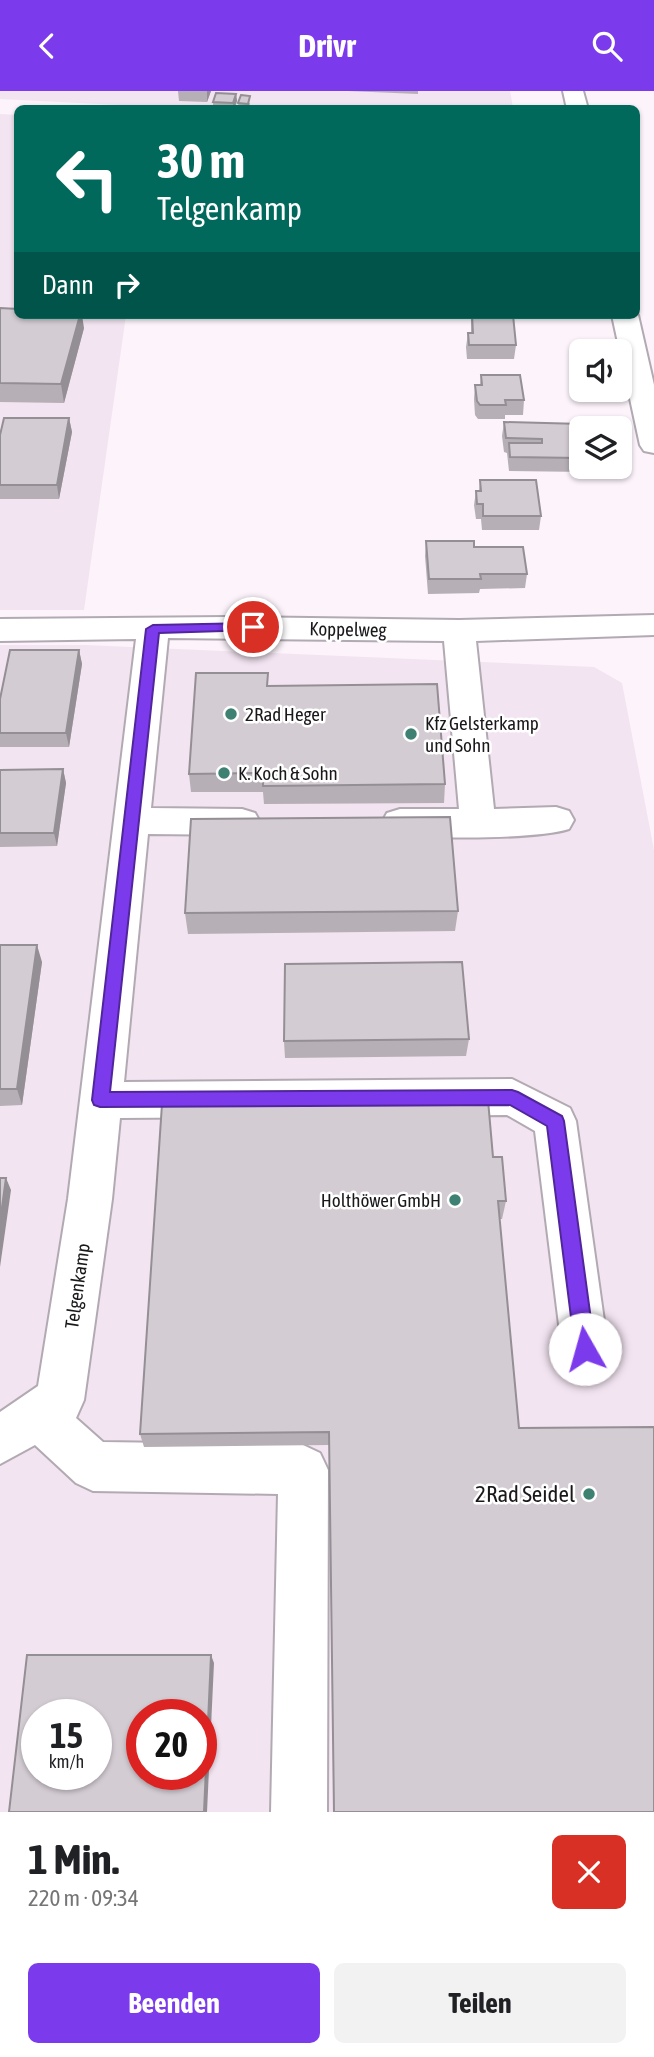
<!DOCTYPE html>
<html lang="de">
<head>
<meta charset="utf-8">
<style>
  :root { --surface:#fff; --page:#f2f2f2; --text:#202124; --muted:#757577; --accent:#7c3aed }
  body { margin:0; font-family:"Asap Condensed",sans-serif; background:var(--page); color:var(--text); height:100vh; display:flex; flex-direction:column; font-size:26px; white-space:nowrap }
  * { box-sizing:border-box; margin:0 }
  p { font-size:23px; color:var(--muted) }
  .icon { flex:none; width:38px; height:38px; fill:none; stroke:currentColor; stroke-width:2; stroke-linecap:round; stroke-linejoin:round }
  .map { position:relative; height:1721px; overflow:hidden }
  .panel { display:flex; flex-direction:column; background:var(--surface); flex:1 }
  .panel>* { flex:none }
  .hud { position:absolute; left:14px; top:14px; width:626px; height:214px; border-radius:10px; box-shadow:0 2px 5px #0004; background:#00695c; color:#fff; overflow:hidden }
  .controls { position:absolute; left:569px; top:248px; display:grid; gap:14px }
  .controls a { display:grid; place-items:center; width:63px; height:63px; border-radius:10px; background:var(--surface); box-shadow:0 2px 5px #0004; font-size:35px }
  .speed { position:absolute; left:21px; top:1608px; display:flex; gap:14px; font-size:35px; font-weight:700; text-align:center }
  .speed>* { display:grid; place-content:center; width:91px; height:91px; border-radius:50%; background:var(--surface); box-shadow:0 2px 5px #0004; line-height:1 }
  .speed small { font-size:18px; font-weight:400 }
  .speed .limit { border:10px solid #d22; background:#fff; color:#111 }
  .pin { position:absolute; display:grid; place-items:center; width:60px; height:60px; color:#fff; margin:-30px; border:4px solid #fff; border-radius:50%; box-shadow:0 2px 7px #0007 }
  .me { position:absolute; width:77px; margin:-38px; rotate:353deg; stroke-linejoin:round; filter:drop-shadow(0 0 5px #0008) }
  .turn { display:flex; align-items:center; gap:24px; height:147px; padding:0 28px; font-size:32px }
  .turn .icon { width:91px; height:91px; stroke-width:2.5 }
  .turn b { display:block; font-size:49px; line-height:60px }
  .then { display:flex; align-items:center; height:66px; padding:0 28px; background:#0003; gap:14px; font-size:26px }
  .round { display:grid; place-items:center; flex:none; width:74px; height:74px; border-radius:10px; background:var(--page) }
  .head { display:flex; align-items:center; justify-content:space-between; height:119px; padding:0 28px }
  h1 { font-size:42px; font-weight:700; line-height:52px }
  .cta { display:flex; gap:14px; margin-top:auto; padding:14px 28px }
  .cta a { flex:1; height:80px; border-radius:10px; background:var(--accent); color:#fff; font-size:28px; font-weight:700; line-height:80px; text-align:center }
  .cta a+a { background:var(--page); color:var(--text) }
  header { display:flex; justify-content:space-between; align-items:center; height:91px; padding:0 28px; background:var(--accent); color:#fff; font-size:32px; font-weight:700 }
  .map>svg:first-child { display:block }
  .built { fill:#f2e4f1; fill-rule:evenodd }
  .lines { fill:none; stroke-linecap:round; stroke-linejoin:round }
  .minor-casing { stroke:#b2aab2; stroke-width:4 }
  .major-casing { stroke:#b2aab2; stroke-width:4 }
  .minor { fill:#fff; fill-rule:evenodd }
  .major { fill:#fff; fill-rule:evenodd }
  .wall { fill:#b6afb5 }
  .shaded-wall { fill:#948f94 }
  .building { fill:#d4ccd3; stroke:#948f94; stroke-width:2; fill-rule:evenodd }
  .route { fill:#7c3aed; stroke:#51269a; stroke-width:2 }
  .poi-dot { fill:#3e8173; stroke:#fff; stroke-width:2.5 }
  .labels { text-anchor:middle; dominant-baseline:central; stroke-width:5; stroke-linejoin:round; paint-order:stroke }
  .street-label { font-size:19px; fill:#1b181b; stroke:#fff }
  .poi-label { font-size:19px; fill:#1b181b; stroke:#fff; text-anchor:start }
  .near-poi-label { font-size:23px; fill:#1b181b; stroke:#fff; text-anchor:end }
</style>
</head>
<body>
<header><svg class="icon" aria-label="back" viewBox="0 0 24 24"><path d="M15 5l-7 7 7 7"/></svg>Drivr<svg class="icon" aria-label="search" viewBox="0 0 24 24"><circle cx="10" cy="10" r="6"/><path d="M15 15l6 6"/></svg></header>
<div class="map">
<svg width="654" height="1721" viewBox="0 0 654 1721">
  <rect width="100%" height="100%" fill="#fcf3fb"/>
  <path class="built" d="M 0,0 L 510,0 L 513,17 L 179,17 L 0,8 Z
    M 0,23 L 17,24 L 18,224 L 126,224 L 84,519 L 0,519 Z
    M 0,554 L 85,554 L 594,576 L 622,592 L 654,759 L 654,1721 L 0,1721 ZM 37,1624 L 96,1624 L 96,1684 L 37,1684 ZM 142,1624 L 201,1624 L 201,1684 L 142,1684 Z"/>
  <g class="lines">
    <g class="minor-casing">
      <path id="minor" d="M 654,524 L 654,544 L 476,550 L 494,718 L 556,716 L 569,720 L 574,729 L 569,738 C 538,748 418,750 387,740 L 382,731 L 387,722 L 400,718 L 459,718 L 444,550 L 168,547 L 151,717 L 242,718 L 255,722 L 260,731 L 255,740 L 242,744 L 148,743 L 124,991 L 512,988 L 570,1017 L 576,1030 L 608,1258 L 602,1274 L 585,1281 L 568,1274 L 562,1258 L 535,1040 L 507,1024 L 120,1027 L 112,1108 L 84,1309 L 76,1327 L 103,1351 L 303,1354 L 320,1362 L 328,1379 L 327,1721 L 271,1721 L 278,1403 L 93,1400 L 76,1392 L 35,1354 L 0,1373 L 0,1321 L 38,1295 L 68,1108 L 136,548 L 0,550 L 0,528 L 227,526 L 459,529 Z"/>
    </g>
    <g class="major-casing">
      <path id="major" d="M 563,0 L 583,0 L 588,18 L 567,18 Z
        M 612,224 L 638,224 L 654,294 L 654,362 L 644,360 L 640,354 Z"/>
    </g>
    <use href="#minor" class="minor"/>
    <use href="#major" class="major"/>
  </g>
  <path class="wall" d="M 178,0 L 211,0 L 207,11 L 179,10 Z
    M 348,0 L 418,0 L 418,3 Z
    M 236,3 L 237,10 L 234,18 L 213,18 L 213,11 Z
    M 238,12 L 250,12 L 249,18 L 239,18 Z
    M 0,217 L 84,237 L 64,312 L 0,311 Z
    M 471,224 L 513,224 L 516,254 L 514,268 L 467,268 L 466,256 L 468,242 L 471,242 Z
    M 481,284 L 524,309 L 523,324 L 505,324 L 505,328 L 478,328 L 475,324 L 474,308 L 475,294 L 480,294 Z
    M 69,327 L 72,341 L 59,408 L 0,408 L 0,344 Z
    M 504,331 L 581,338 L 581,376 L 586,376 L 586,381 L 509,380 L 507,362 L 504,361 L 502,345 Z
    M 480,389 L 541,425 L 539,439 L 482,439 L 481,428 L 476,428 L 474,414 L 476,400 L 479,400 Z
    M 426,450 L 474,456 L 527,483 L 525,497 L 480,498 L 479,502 L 428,503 L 425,465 Z
    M 79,559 L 82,573 L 69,656 L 0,656 L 0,608 Z
    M 268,582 L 268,595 L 445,693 L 444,712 L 264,713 L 263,701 L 191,701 L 189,683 Z
    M 63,678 L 66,692 L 57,755 L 0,756 L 0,679 Z
    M 458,820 L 455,840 L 188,843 L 185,822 Z
    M 0,854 L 42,871 L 22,1014 L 0,1015 Z
    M 469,948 L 466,965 L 285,967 L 284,950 Z
    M 493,1066 L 506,1110 L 502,1128 L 499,1128 L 329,1354 L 144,1356 L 140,1343 Z"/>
  <path class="shaded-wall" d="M 207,0 L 211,0 L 207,11 Z
    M 236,3 L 237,10 L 234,18 L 233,12 Z
    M 80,224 L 82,224 L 84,237 L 64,312 L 61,293 Z
    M 69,327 L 72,341 L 59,408 L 57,394 Z
    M 79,559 L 82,573 L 69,656 L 66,642 Z
    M 63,678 L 66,692 L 57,755 L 54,742 Z
    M 37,854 L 42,871 L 22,1014 L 17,998 Z
    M 6,1087 L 11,1099 L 0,1176 L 0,1131 Z
    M 211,1564 L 214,1572 L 207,1721 L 204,1721 Z"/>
  <path class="building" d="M 216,2 L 236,3 L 233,12 L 213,11 Z
    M 241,4 L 250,5 L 248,13 L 238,12 Z
    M 0,217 L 18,218 L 18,224 L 80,224 L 61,293 L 0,292 Z
    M 472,224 L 513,224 L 516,254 L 469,254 L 468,242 L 473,242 Z
    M 481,284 L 520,284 L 524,309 L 505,309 L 506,314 L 480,314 L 477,310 L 475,294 L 482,294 Z
    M 4,327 L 69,327 L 57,394 L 0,394 L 0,344 Z
    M 504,331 L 582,333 L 583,338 L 581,338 L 581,367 L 510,366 L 509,352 L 542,352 L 542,348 L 506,347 Z
    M 480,389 L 536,389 L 541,425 L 483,425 L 483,413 L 477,413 L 476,400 L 481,400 Z
    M 426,450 L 474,450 L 474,456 L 523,456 L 527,483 L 480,483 L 481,488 L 429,488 Z
    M 10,559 L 79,559 L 66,642 L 0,642 L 0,608 Z
    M 196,582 L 268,582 L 267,595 L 437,593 L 445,693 L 263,695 L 263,682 L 189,683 Z
    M 63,678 L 54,742 L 0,742 L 0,679 Z
    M 450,726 L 458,820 L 185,822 L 191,728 Z
    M 0,854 L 37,854 L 17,998 L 0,998 Z
    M 462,871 L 469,948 L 284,950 L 285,873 Z
    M 488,1009 L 493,1066 L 502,1066 L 506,1110 L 498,1110 L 519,1337 L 654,1336 L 654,1721 L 334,1721 L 329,1341 L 140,1343 L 162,1013 Z
    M 0,1087 L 6,1087 L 0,1131 Z
    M 27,1564 L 211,1564 L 204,1721 L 9,1721 ZM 37,1624 L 96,1624 L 96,1684 L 37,1684 ZM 142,1624 L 201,1624 L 201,1684 L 142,1684 Z"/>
  <path class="route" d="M 253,532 L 259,536 L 258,539 L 159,542 L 110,1001 L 512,999 L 518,1001 L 562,1025 L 564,1030 L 595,1258 L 592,1264 L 585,1267 L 578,1264 L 575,1258 L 547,1035 L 510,1014 L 100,1016 L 94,1014 L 92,1009 L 146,538 L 153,534 Z"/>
  <g class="poi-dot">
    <circle cx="231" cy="623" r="7"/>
    <circle cx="411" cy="643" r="7"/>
    <circle cx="224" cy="682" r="7"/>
    <circle cx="455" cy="1109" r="7"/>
    <circle cx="589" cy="1403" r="7"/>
  </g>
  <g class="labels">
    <g class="street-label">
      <text transform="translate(348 538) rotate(1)">Koppelweg</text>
      <text transform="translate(77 1195) rotate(-82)">Telgenkamp</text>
    </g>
    <g class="poi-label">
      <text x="245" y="623">2Rad Heger</text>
      <text x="425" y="632">Kfz Gelsterkamp<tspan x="425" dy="22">und Sohn</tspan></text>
      <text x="238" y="682">K. Koch &amp; Sohn</text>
      <text x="441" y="1109" text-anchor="end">Holthöwer GmbH</text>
    </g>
    <g class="near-poi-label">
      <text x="575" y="1403">2Rad Seidel</text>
    </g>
  </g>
</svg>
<div class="controls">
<a><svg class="icon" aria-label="sound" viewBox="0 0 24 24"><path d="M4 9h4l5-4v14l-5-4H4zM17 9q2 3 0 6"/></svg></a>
<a><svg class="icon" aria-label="layers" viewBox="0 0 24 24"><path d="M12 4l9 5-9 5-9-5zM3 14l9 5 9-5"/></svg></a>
</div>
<div class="speed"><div>15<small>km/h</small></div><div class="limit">20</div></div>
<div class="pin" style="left:253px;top:536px;background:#d93025"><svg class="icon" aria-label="arrive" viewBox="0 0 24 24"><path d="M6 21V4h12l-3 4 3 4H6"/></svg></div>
<svg class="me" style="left:585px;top:1258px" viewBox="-20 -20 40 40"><circle r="19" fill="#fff"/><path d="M0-13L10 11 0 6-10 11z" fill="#7c3aed"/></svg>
<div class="hud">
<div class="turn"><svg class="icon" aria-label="left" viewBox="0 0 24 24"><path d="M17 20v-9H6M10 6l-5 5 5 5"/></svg><div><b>30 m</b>Telgenkamp</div></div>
<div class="then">Dann<svg class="icon" aria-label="right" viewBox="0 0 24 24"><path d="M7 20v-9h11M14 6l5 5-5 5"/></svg></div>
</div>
</div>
<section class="panel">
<div class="head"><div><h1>1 Min.</h1><p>220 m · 09:34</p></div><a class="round" style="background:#d93025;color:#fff"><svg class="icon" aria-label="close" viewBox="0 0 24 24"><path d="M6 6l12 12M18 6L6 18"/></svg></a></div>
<div class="cta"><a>Beenden</a><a>Teilen</a></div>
</section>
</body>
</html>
